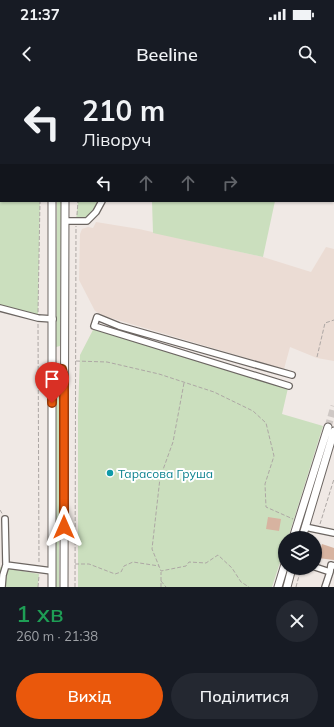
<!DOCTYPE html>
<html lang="uk">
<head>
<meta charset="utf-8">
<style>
  :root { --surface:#171b24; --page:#242831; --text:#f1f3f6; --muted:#9ea1a6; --accent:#ea580c }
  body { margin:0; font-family:Mulish,sans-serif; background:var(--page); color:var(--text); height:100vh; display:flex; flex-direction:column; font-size:15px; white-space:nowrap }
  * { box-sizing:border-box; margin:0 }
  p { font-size:13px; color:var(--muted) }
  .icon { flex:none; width:22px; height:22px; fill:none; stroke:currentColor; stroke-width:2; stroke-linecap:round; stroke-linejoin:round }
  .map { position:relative; height:507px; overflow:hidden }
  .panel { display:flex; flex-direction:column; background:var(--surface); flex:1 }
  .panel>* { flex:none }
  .hud { position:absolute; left:0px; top:0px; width:334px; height:122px; box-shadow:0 1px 3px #0004; background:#171b24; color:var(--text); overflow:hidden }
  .controls { position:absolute; left:278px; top:451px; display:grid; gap:8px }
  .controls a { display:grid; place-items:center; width:44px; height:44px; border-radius:50%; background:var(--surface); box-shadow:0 1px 3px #0004; font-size:20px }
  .pin { position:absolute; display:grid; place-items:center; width:34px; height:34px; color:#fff; margin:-41px -17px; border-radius:50% 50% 50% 0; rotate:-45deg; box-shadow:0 0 4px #0007 }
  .pin .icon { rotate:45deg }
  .me { position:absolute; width:44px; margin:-22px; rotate:0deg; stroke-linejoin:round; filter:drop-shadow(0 0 3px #0008) }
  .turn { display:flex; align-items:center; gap:14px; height:84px; padding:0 16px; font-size:18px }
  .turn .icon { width:52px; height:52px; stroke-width:2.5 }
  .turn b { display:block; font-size:28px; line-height:34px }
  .lanes { display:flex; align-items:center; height:38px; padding:0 16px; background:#0003; justify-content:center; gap:20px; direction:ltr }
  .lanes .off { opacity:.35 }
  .round { display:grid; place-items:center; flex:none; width:42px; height:42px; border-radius:21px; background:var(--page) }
  .summary { display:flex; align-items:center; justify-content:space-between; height:68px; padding:0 16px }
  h1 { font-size:24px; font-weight:600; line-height:30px; color:#1e9e55 }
  .action { display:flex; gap:8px; margin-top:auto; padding:8px 16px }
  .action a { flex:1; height:46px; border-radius:24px; background:var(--accent); color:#fff; font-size:16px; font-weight:600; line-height:46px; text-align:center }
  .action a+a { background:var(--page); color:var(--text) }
  .status { display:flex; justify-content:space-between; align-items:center; height:28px; padding:0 20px; background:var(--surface); direction:ltr }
  .status svg { height:11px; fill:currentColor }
  header { display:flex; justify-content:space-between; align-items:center; height:52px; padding:0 16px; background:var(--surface); font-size:18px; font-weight:600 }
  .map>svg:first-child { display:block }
  .built { fill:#ebdcd4 }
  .green { fill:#cbdfbe }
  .building { fill:#d7b3a0 }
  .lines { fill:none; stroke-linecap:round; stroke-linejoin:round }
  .major-tunnel { stroke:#cfc8c5; stroke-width:7; stroke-dasharray:7 3.5; stroke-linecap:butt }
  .minor-casing { stroke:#6c6662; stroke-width:8 }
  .major-casing { stroke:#6c6662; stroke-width:9 }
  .path { stroke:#ada7a4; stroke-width:1; stroke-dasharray:4 2; stroke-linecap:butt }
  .minor { stroke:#fff; stroke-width:5.5 }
  .major { stroke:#fff; stroke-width:7 }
  .route-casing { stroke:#983908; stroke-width:10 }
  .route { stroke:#ea580c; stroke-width:7 }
  .culture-dot { fill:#0f9aa8; stroke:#fff; stroke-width:1.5 }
  .labels { text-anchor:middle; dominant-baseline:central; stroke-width:4; stroke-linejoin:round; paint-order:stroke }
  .culture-label { font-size:12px; fill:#0d838f; stroke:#fff; text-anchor:start }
</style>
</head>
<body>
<div class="status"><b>21:37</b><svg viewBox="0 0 49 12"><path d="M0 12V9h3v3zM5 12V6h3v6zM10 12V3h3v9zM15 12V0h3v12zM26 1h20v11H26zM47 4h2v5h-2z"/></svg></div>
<header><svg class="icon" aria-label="back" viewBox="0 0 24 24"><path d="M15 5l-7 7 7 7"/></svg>Beeline<svg class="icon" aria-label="search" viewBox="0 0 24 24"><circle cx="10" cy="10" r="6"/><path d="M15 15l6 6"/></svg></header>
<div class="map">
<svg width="334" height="507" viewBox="0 0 334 507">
  <rect width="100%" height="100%" fill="#f0e9e5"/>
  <path class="built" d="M 96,142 L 139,149 L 263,177 L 311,192 L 326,167 L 334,169 L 334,281 L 317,278 L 290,267 L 284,289 L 104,236 L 95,231 L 79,200 L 80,154 L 82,149 L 88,147 L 93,148 Z"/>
  <path class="green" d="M 0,0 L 40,0 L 1,1 L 1,121 L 40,121 L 38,238 L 0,228 Z
    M 77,0 L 305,0 L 309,1 L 77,1 Z
    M 57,121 L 61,121 L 60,266 L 56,267 Z
    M 78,121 L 99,121 L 96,132 L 87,141 L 76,141 Z
    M 152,121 L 275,121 L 263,177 L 153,153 Z
    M 94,248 L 288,308 L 282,334 L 323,346 L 288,458 L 285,458 L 285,467 L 272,507 L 78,507 L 78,331 L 80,275 Z
    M 55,294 L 59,294 L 59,507 L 55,507 Z
    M 0,487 L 39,494 L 38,507 L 0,507 Z"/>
  <path class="building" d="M 268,437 L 281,439 L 279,451 L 266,449 Z
    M 322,464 L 334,468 L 334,480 L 318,478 Z"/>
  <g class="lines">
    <path class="major-tunnel" d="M 328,347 L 334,326"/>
    <g class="minor-casing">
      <path id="minor" d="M 65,141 L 87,141 L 96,132 L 102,121
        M 0,228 L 38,238 L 53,239
        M 289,306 L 94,246 L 97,237 L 119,246 L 292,295
        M 305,447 L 334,453
        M 6,485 L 52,491
        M 315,487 L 330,492 L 331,485 L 334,486
        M 2,507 L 3,495 L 6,485 L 5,439
        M 325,507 L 330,492"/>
    </g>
    <g class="major-casing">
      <path id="major" d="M 54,1 L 54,0
        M 66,1 L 66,0
        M 293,458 L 328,347
        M 302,458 L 334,351
        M 52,507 L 52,121
        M 64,507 L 65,121
        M 278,507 L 285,484
        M 287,507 L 292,488"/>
    </g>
    <path class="path" d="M 77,0 L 77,1
      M 40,1 L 40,0
      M 77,135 L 78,121
      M 38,232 L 40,121
      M 38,244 L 39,484
      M 317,277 L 325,243 L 334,240
      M 76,281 L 107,282 L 159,294 L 214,312 L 253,331 L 266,343 L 274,376 L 265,404 L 266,427 L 293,439
      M 184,303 L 173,362 L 160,398 L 152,469 L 161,491 L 186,486 L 189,482 L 206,483 L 218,475 L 232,488 L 241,502 L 249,507
      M 0,430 L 3,435
      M 320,444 L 334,399
      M 310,458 L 313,455
      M 282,478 L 285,468
      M 75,484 L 89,484 L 115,494 L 121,492 L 124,486 L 133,482 L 159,486
      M 161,501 L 166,507
      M 38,507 L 39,496
      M 75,507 L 76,146
      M 161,507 L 161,492
      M 296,507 L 301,488"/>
    <use href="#minor" class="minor"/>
    <use href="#major" class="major"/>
  </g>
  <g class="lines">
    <g class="route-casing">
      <path id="route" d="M 52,323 L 52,292 L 54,288 L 62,289 L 64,297 L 64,447"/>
    </g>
    <use href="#route" class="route"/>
  </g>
  <circle class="culture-dot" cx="110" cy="393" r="4"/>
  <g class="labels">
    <g class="culture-label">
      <text x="118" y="393">Тарасова Груша</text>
    </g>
  </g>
</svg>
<div class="controls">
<a><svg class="icon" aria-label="layers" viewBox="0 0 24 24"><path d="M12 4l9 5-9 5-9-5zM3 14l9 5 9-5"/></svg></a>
</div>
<div class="pin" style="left:52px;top:323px;background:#d93025"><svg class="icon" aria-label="arrive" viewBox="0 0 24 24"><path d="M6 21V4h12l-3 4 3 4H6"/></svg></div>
<svg class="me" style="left:64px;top:447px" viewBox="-20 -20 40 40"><path d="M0-17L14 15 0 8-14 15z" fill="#ea580c" stroke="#fff" stroke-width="4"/></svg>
<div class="hud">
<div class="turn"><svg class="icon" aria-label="left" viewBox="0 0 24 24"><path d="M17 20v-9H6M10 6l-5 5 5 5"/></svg><div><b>210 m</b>Ліворуч</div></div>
<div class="lanes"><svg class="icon" aria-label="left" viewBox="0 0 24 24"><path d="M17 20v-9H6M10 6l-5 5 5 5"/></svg><svg class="icon off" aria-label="ahead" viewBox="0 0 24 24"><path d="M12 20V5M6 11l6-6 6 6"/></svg><svg class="icon off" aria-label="ahead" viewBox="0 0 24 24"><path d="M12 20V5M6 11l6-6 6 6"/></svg><svg class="icon off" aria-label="right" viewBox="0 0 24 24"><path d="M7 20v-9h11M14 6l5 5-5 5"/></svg></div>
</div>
</div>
<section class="panel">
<div class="summary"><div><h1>1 хв</h1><p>260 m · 21:38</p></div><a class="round"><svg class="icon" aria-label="close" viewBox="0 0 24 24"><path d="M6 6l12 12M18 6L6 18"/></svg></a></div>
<div class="action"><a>Вихід</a><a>Поділитися</a></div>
</section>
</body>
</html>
